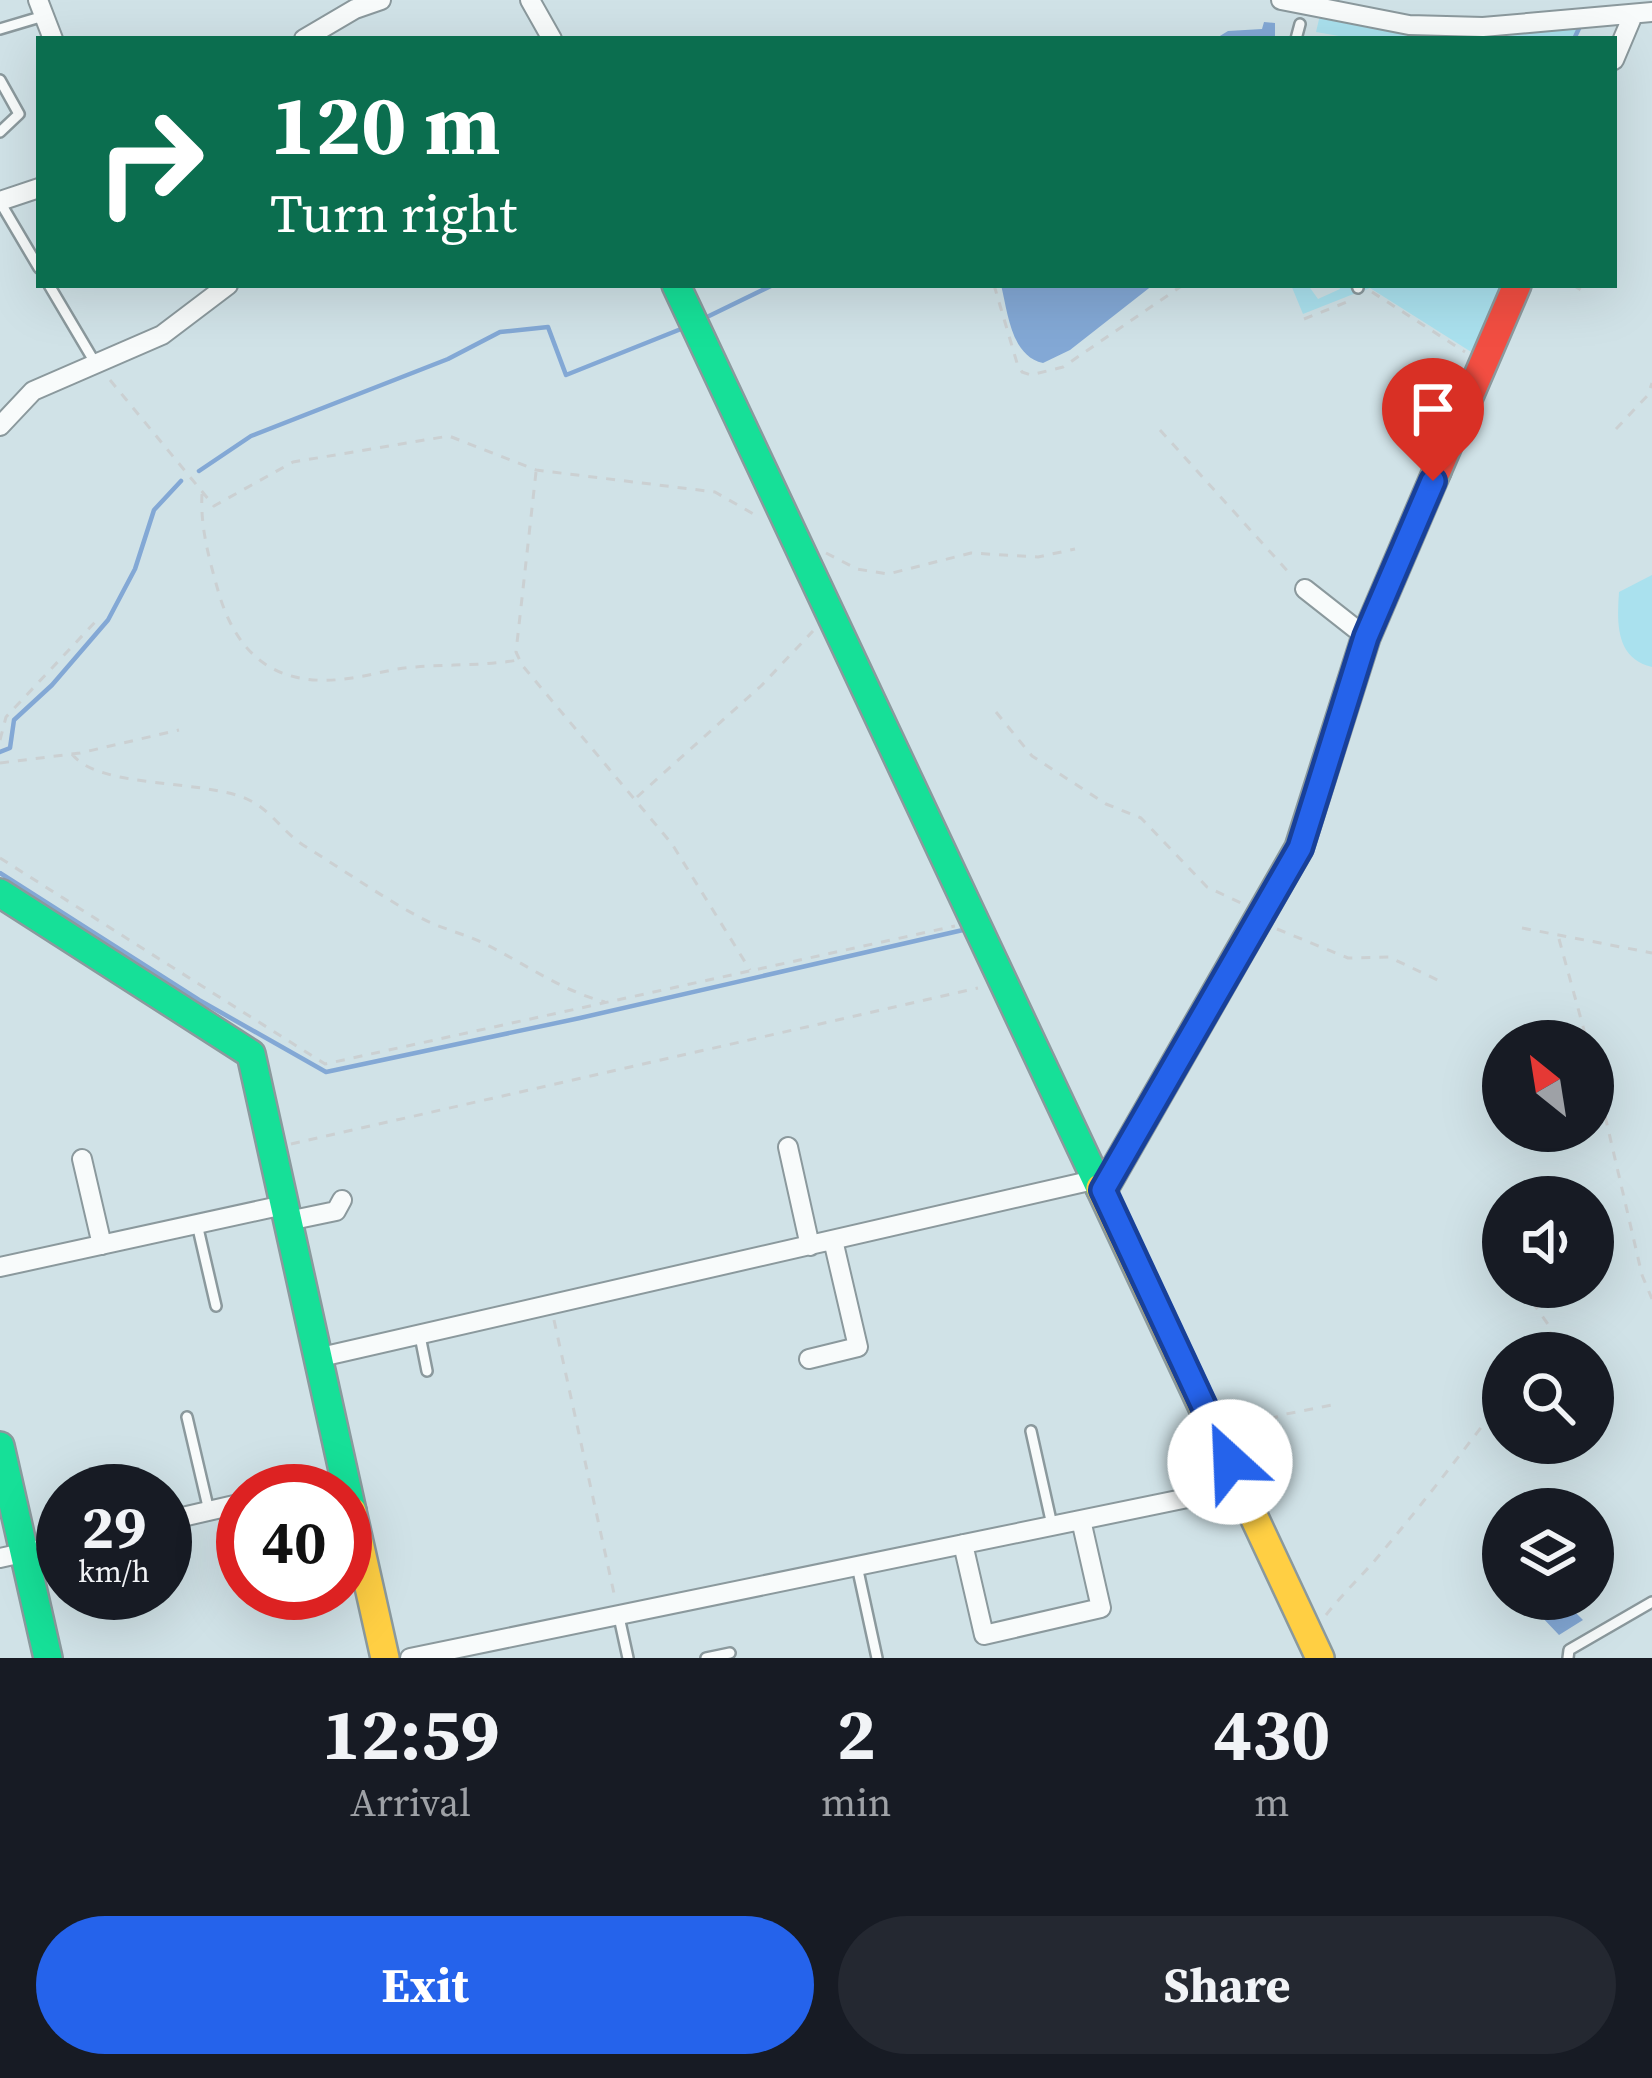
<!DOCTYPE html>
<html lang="en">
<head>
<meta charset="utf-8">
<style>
  :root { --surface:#171b24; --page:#242831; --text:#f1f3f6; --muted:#9ea1a6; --accent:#2563eb }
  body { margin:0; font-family:"Source Serif 4",serif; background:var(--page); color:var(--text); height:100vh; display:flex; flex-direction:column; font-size:45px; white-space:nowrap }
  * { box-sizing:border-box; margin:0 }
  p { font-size:39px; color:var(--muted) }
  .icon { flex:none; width:66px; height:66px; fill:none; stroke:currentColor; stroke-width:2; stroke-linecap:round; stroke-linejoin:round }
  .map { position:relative; height:1658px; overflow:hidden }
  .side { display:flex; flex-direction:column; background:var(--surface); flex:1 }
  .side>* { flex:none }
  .hud { position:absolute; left:36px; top:36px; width:1581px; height:252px; border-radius:0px; box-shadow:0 12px 48px #0002; background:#0b6e4f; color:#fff; overflow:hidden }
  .needle { width:78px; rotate:330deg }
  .fabs { position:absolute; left:1482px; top:1020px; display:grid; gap:24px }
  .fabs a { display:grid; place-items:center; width:132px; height:132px; border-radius:50%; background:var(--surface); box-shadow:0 12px 48px #0002; font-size:60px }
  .speed { position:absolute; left:36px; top:1464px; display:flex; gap:24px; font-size:60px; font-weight:700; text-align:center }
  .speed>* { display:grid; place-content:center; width:156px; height:156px; border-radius:50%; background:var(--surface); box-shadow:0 12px 48px #0002; line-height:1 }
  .speed small { font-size:30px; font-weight:400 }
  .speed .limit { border:18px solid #d22; background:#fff; color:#111 }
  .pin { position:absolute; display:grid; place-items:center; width:102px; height:102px; color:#fff; margin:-123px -51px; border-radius:50% 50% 50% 0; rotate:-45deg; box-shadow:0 0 12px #0007 }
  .pin .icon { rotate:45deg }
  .me { position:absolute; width:132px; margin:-66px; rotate:335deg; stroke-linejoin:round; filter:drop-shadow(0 0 9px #0008) }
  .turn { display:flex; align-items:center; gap:42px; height:252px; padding:0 36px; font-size:54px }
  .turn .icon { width:156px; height:156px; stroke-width:2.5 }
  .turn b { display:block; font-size:84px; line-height:102px }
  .eta { display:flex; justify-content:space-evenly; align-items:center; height:204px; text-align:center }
  .eta b { font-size:72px; font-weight:700; line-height:84px }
  .primary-button { display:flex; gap:24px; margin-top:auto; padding:24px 36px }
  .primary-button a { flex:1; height:138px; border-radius:72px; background:var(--accent); color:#fff; font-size:48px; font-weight:700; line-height:138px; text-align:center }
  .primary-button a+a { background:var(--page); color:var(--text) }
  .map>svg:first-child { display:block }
  .green { fill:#aae1ee }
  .water { fill:#83a8d5 }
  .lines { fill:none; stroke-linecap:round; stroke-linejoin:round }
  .stream { stroke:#83a8d5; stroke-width:4.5 }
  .lane-casing { stroke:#8b999d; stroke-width:14 }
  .street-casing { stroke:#8b999d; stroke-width:22 }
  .fast-casing { stroke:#8b999d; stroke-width:32 }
  .slow-casing { stroke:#8b999d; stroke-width:32 }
  .jam-casing { stroke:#8b999d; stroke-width:32 }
  .path { stroke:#cbd0d2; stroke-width:3; stroke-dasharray:9 9; stroke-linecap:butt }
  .lane { stroke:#f8fbfb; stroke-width:9 }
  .street { stroke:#f8fbfb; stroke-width:18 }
  .fast { stroke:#16e098; stroke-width:27 }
  .slow { stroke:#ffcf43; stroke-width:27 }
  .jam { stroke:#f24e42; stroke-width:27 }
  .route-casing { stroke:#184099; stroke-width:30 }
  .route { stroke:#2563eb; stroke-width:21 }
</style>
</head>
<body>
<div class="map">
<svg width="1652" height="1658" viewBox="0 0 1652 1658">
  <rect width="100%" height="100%" fill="#d0e2e7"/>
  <path class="green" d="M 1320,15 L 1579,25 L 1571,39 L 1356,39 L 1316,32 Z
    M 1291,285 L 1308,285 L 1318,299 L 1340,289 L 1339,285 L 1353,285 L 1356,293 L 1303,314 Z
    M 1360,285 L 1505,285 L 1476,355 L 1370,288 L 1363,291 Z
    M 1652,575 L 1652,667 C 1615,658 1617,622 1619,592 Z"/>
  <path class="water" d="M 1264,22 L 1275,23 L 1275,39 L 1215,39 L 1228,31 L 1262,29 Z
    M 1001,285 L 1153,285 L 1070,350 L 1043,363 C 1011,356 1008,313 1001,285 Z
    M 1546,1599 L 1562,1599 L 1583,1620 L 1559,1635 L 1540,1615 Z"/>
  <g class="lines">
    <path class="stream" d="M 1574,39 L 1582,22
      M 709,316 L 773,285
      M 199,471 L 251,436 L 448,359 L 500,332 L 548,327 L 566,375 L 681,329
      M 0,752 L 10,748 L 14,720 L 52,685 L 108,620 L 135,569 L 154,510 L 181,481
      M 0,873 L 199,1000 L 326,1072 L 580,1018 L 963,930"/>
    <g class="lane-casing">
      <path id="lane" d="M 0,29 L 47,15
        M 1296,39 L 1300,24
        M 0,80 L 19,114 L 0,132
        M 0,202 L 39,268
        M 49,285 L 94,361
        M 1357,285 L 1358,288
        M 197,1224 L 216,1306
        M 420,1336 L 427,1371
        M 187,1417 L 209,1511
        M 1031,1431 L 1052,1525
        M 857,1566 L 877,1658
        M 619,1617 L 628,1658
        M 706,1658 L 730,1653
        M 1568,1658 L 1569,1650 L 1652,1602"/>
    </g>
    <g class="street-casing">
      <path id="street" d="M 38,0 L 53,39
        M 530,0 L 552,39
        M 1281,0 L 1409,25 L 1483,27 L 1652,12
        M 304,39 L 355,9 L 381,0
        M 1614,60 L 1633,15
        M 0,201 L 39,188
        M 0,426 L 33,391 L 162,335 L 228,285
        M 1305,589 L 1366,637
        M 788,1147 L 810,1246
        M 82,1159 L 102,1245
        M 288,1221 L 336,1211 L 342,1200
        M 0,1267 L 284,1205
        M 321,1357 L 1098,1179
        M 809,1359 L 858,1347 L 833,1240
        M 296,1491 L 346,1480
        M 165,1521 L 243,1503
        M 963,1544 L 984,1635 L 1101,1608 L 1081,1520
        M 0,1558 L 63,1544
        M 410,1658 L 1241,1487"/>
    </g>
    <g class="fast-casing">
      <path id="fast" d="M 676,285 L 1100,1188
        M 0,893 L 251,1054 L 352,1511
        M 1103,1190 L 1299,848 L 1366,637 L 1437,471
        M 0,1446 L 48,1658"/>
    </g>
    <g class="slow-casing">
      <path id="slow" d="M 1100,1188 L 1320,1658
        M 352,1511 L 385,1658"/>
    </g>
    <g class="jam-casing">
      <path id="jam" d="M 1437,471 L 1517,285"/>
    </g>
    <path class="path" d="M 994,285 L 1017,363 L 1022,372 L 1031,375 L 1063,367 L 1183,285
      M 1573,285 L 1584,292
      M 1372,292 L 1465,352
      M 1304,319 L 1352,300
      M 110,380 L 214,506 L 293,462 L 449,436 L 536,470 L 715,492 L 757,516
      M 1616,429 L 1648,395 L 1652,383
      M 1160,430 L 1292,576
      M 536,472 L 516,652 L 522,665 L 672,844 L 750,970
      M 202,494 C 200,528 210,562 219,594 C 239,660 281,689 352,678 C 373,675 394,668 416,667 C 450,664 484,666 518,660
      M 826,553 L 857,569 L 888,574 L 971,553 L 1038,557 L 1075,549
      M 996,712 L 1032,756 L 1106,804 L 1141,818 L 1207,887 L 1241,903
      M 0,740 L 6,717 L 97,620
      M 72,754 C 98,789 202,779 247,799 C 270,809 282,831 303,845 C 342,869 380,896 421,918 C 440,928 461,933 481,942 C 523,962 559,990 605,1002
      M 0,763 L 80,753 L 179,730
      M 637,797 L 761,686 L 813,631
      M 0,858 L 325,1064 L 955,926
      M 1522,928 L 1652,953
      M 1277,929 L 1348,958 L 1389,957 L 1444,983
      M 1559,939 L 1587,1041
      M 1593,1064 L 1642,1275 L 1652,1299
      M 291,1144 L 978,988
      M 1490,1242 L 1503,1261
      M 1522,1287 L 1552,1330 L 1539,1353
      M 554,1320 L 615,1598
      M 1235,1430 L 1286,1414 L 1332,1405
      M 1326,1615 C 1343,1593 1364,1574 1382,1552 C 1424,1502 1463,1451 1503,1399"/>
    <use href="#lane" class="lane"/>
    <use href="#street" class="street"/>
    <use href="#fast" class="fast"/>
    <use href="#slow" class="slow"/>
    <use href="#jam" class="jam"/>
  </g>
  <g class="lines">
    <g class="route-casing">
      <path id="route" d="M 1230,1462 L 1103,1190 L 1300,848 L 1366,637 L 1433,481"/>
    </g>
    <use href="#route" class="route"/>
  </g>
</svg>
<div class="fabs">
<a><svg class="needle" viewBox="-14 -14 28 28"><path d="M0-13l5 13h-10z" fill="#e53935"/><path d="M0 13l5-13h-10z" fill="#9ea1a6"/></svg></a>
<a><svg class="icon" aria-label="sound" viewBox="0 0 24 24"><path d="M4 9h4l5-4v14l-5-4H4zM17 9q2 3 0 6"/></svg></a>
<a><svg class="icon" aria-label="search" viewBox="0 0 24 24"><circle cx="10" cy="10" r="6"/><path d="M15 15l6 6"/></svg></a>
<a><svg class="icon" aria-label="layers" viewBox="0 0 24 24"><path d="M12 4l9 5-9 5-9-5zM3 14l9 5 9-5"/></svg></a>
</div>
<div class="speed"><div>29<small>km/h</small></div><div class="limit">40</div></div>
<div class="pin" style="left:1433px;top:481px;background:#d93025"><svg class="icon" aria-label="arrive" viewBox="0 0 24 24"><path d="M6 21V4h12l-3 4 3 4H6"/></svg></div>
<svg class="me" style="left:1230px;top:1462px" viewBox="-20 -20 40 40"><circle r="19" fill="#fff"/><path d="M0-13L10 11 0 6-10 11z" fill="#2563eb"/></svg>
<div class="hud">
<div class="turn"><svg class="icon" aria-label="right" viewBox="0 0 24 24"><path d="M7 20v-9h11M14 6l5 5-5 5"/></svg><div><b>120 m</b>Turn right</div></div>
</div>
</div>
<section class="side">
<div class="eta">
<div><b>12:59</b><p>Arrival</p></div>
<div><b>2</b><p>min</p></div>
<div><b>430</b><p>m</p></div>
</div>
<div class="primary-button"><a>Exit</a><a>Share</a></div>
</section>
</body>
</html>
